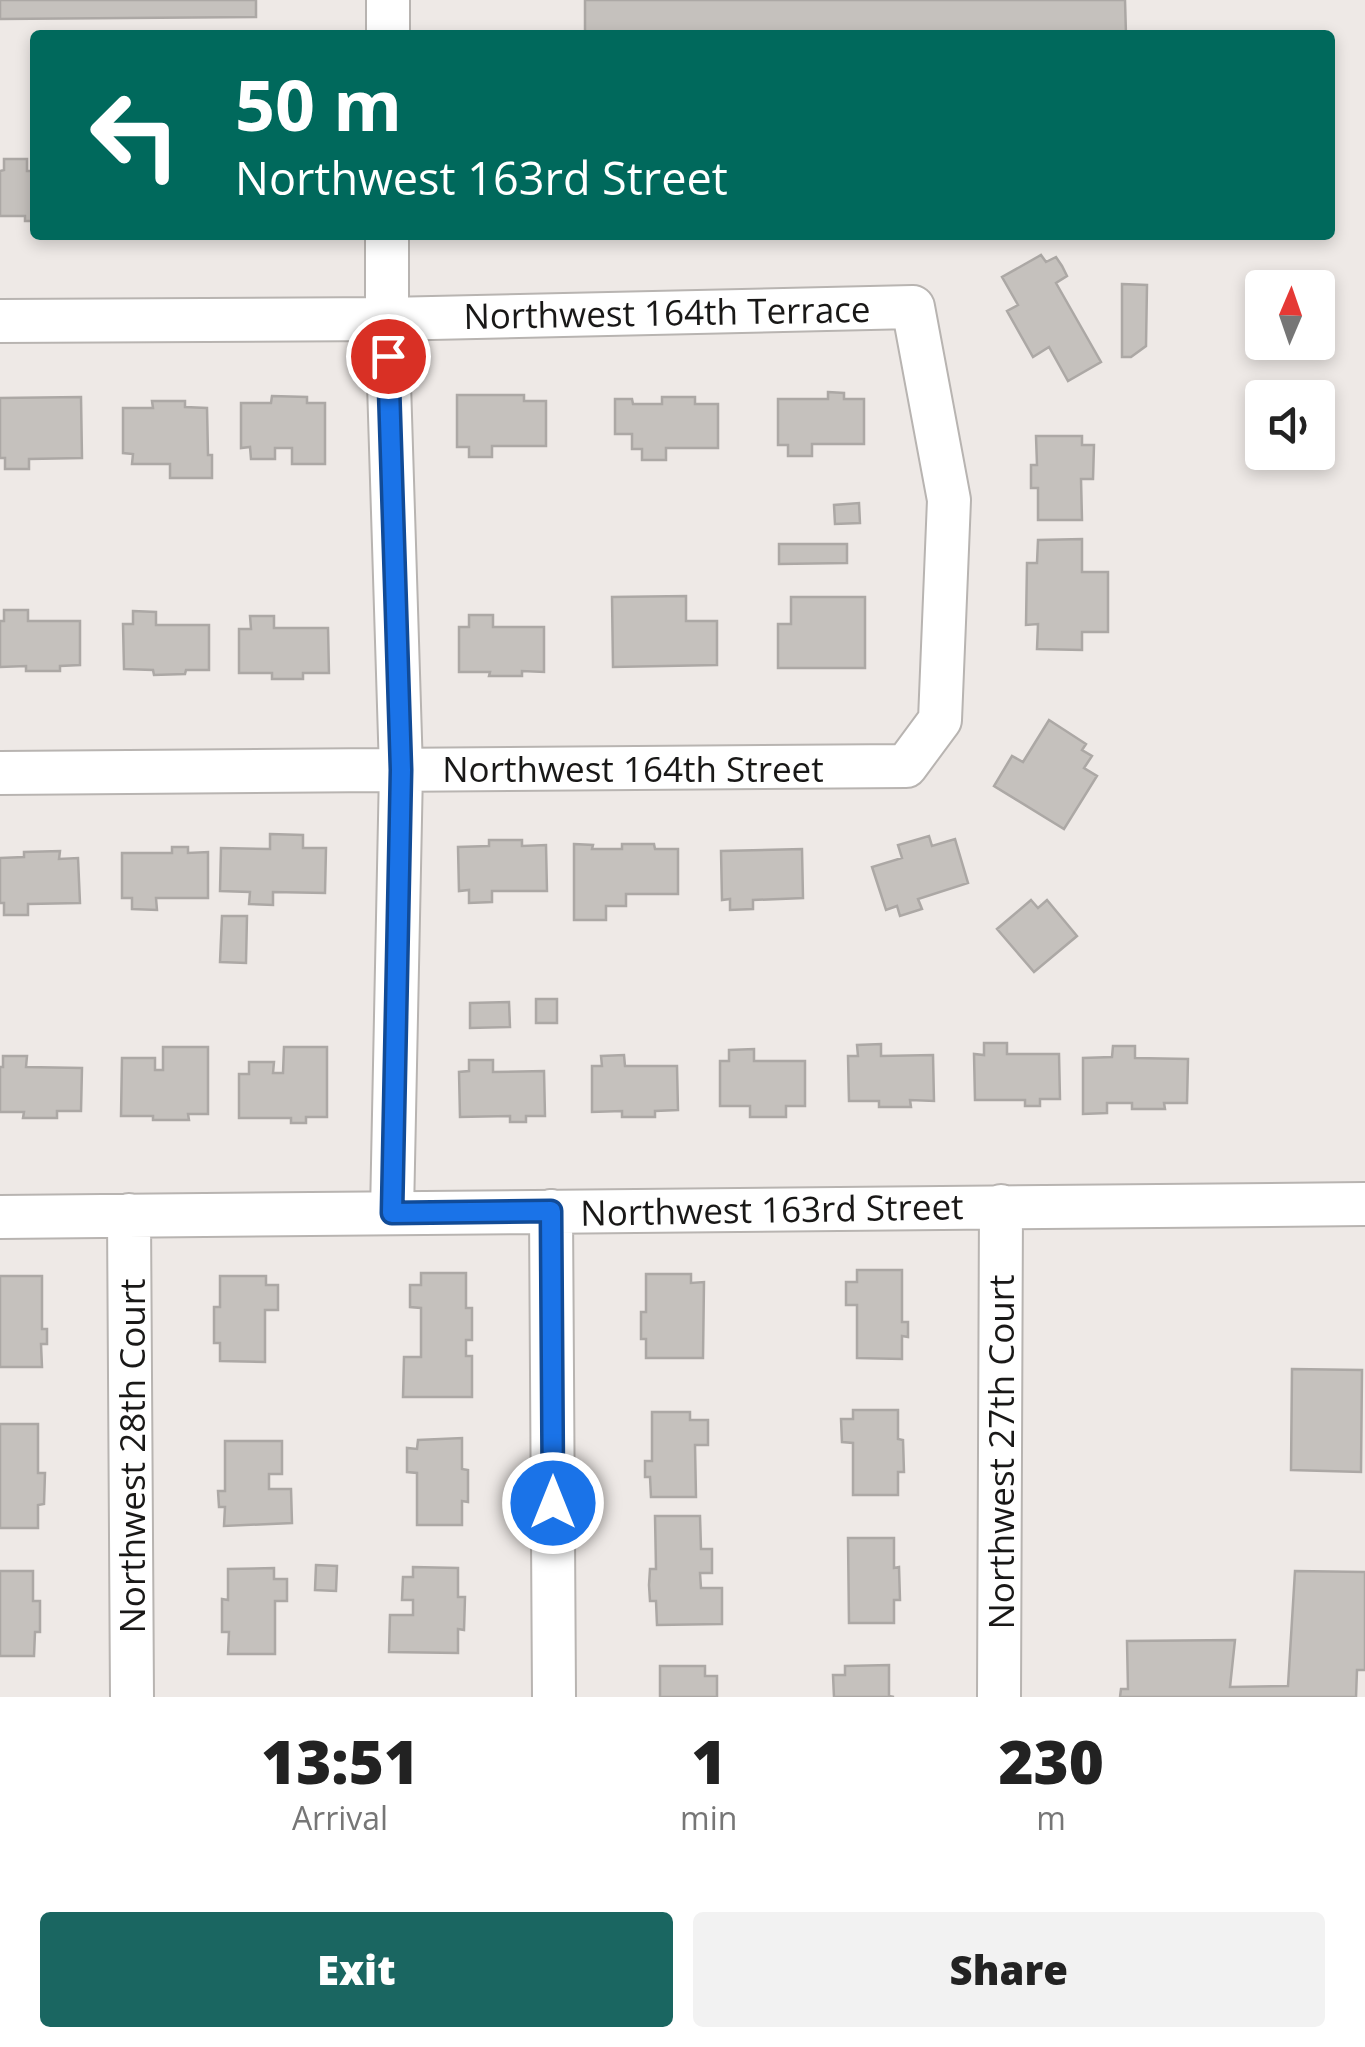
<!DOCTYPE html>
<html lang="en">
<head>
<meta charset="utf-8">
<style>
  :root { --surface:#fff; --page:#f2f2f2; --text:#222; --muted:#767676; --accent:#1a6661 }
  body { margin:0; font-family:"Open Sans",sans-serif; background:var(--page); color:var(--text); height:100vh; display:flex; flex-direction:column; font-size:38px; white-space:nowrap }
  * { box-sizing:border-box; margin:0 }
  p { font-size:32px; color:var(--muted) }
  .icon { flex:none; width:55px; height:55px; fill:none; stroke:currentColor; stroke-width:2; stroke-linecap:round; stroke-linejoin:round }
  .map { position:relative; height:1697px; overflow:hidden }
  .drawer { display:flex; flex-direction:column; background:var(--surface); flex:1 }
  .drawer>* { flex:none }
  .guide { position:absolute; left:30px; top:30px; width:1305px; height:210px; border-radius:10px; box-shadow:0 5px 15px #0003; background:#00695c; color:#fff; overflow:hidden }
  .needle { width:65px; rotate:2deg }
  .fabs { position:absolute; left:1245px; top:270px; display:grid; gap:20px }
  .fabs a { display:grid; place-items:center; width:90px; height:90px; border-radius:10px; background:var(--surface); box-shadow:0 5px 15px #0003; font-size:50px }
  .pin { position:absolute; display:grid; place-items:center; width:85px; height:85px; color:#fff; margin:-42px; border:5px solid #fff; border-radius:50%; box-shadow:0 2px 10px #0007 }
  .me { position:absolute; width:110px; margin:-55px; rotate:0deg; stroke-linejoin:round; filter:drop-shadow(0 0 8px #0008) }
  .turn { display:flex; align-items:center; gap:35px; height:210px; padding:0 40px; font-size:45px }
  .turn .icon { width:130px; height:130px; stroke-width:2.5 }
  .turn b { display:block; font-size:70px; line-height:85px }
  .eta { display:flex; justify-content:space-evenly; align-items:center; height:170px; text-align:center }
  .eta b { font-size:60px; font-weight:800; line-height:70px }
  .action { display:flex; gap:20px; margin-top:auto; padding:20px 40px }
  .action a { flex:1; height:115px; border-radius:10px; background:var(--accent); color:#fff; font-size:40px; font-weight:800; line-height:115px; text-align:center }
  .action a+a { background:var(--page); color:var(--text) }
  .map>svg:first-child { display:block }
  .building { fill:#c5c1bd; stroke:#aca8a5; stroke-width:2.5 }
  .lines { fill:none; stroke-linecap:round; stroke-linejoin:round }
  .street-casing { stroke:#b8b4b1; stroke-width:46 }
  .street { stroke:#fff; stroke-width:42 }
  .route-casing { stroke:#114b97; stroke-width:25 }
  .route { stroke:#1a73e8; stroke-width:18 }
  .labels { text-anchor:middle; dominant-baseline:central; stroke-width:8; stroke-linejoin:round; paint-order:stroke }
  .street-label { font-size:35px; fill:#191817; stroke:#fff }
</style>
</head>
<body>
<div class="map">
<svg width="1365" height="1697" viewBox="0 0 1365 1697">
  <rect width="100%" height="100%" fill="#eee9e6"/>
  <path class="building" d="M 0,0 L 256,0 L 256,17 L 0,19 Z
    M 585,0 L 1125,0 L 1126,35 L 585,35 Z
    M 4,159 L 27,159 L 27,171 L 35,171 L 35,221 L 25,221 L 25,216 L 0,216 L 0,171 L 4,170 Z
    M 1041,255 L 1046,262 L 1056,257 L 1062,266 L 1067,276 L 1056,283 L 1101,362 L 1068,381 L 1049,347 L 1033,357 L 1007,311 L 1018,305 L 1002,277 Z
    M 1122,284 L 1147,285 L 1146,346 L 1131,357 L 1122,357 Z
    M 828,392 L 844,393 L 844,399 L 864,399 L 864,444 L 812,444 L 812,456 L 788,456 L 788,445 L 778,445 L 778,399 L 828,399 Z
    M 457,395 L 524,395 L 524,401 L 546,401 L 546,446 L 492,446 L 492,457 L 469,457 L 469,447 L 457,447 Z
    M 272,396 L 307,397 L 307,403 L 325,403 L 325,464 L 292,464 L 292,448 L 275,448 L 275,459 L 251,459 L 250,447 L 241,448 L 241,403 L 271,403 Z
    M 81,397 L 82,458 L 29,459 L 29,469 L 5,469 L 5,458 L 0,458 L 0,398 Z
    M 662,397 L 695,397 L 695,404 L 718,404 L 718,448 L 666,448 L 666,460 L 642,460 L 642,449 L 632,449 L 632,434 L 615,434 L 615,399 L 632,399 L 633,404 L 662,404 Z
    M 152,401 L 185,401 L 185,407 L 207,408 L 208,455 L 212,455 L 212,478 L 170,478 L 170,464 L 132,464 L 133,454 L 123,453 L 123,408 L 153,408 Z
    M 1036,436 L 1082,436 L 1082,445 L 1094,445 L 1093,479 L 1081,479 L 1082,520 L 1038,520 L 1038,488 L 1031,488 L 1031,465 L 1037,465 Z
    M 859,503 L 860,523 L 835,524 L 834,505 Z
    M 1082,539 L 1082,572 L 1108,572 L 1108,632 L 1082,632 L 1082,650 L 1037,649 L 1038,624 L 1026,625 L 1027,563 L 1037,563 L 1038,540 Z
    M 779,544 L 847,544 L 847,563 L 779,564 Z
    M 686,596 L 686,621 L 717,621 L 717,665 L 613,667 L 612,597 Z
    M 791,597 L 865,597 L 865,668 L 778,668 L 778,624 L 791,624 Z
    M 4,610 L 28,610 L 28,621 L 80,621 L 80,665 L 60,666 L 60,671 L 26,671 L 26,666 L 0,667 L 0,621 L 4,621 Z
    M 133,611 L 156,612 L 156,625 L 209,625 L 209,670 L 186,670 L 185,674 L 154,675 L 153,670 L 124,669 L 123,624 L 133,624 Z
    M 469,615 L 493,615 L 493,627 L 544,627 L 544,672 L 522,671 L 522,676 L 489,676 L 490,672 L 459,672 L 459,627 L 469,627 Z
    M 250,616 L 274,616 L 274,628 L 328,628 L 329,673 L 303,673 L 303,679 L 272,679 L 272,673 L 239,673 L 239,629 L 251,629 Z
    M 1049,720 L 1086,744 L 1082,750 L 1092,756 L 1084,768 L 1097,776 L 1064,829 L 994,786 L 1012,756 L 1023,762 Z
    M 270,834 L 303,835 L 303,848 L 326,848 L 325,893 L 273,892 L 273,905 L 249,904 L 250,892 L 220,891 L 221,848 L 270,849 Z
    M 929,836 L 932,846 L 955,839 L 968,883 L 918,899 L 922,909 L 900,916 L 897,906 L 886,910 L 872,867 L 902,858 L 898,845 Z
    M 489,840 L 522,840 L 522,846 L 546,845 L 547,891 L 492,891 L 492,902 L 469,903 L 469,890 L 459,891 L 458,847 L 489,846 Z
    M 574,844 L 593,845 L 592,849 L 622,849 L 622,844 L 654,844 L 655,849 L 678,849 L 678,894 L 626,894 L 626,906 L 606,906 L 606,920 L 574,920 Z
    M 172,847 L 188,847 L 188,853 L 208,852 L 208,898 L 156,898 L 157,910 L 132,909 L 132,898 L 122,898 L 122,853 L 172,853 Z
    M 802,849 L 803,898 L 753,900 L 753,909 L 730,910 L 730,899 L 722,900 L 721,851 Z
    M 60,851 L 59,859 L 78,858 L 80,903 L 28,904 L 28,915 L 4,915 L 4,903 L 0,903 L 0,858 L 24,857 L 24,852 Z
    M 1031,900 L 1038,908 L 1047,900 L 1077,936 L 1034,972 L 997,929 Z
    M 222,916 L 247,916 L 246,963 L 220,962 Z
    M 536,999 L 557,999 L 557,1023 L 536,1023 Z
    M 509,1002 L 510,1027 L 470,1028 L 470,1003 Z
    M 984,1043 L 1007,1043 L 1007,1054 L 1059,1054 L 1060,1099 L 1040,1099 L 1040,1106 L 1025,1106 L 1025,1100 L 975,1100 L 974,1054 L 984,1055 Z
    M 881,1044 L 881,1056 L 933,1055 L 934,1101 L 910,1100 L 911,1107 L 879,1107 L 879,1101 L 849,1101 L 848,1056 L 858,1056 L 857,1045 Z
    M 1113,1046 L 1135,1046 L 1135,1058 L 1188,1059 L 1187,1103 L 1164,1103 L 1165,1109 L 1132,1109 L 1132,1103 L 1107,1103 L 1107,1113 L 1083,1114 L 1083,1058 L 1112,1057 Z
    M 163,1047 L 208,1047 L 208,1114 L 188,1114 L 189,1120 L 153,1120 L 153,1116 L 121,1116 L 122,1058 L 155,1058 L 155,1070 L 163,1070 Z
    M 284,1047 L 327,1047 L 327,1117 L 306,1117 L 306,1123 L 291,1123 L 291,1118 L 239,1118 L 239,1074 L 249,1074 L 249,1062 L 274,1062 L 273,1073 L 283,1073 Z
    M 754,1049 L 754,1061 L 805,1061 L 805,1106 L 786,1106 L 786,1117 L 750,1117 L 750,1106 L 720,1106 L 720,1061 L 729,1061 L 729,1050 Z
    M 624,1055 L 625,1066 L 677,1066 L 678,1110 L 655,1111 L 655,1117 L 622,1117 L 622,1111 L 592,1112 L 592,1066 L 602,1066 L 601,1056 Z
    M 3,1056 L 27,1056 L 26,1067 L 82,1068 L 81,1111 L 57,1111 L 57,1118 L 23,1118 L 24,1112 L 0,1112 L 0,1067 L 3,1067 Z
    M 469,1060 L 493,1060 L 493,1072 L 544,1071 L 545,1116 L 526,1116 L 526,1122 L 510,1122 L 510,1116 L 460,1117 L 459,1072 L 469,1071 Z
    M 857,1270 L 902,1270 L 902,1322 L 908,1322 L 908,1337 L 902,1336 L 902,1359 L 857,1358 L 857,1305 L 846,1305 L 846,1282 L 857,1282 Z
    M 421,1273 L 466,1273 L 466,1308 L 472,1308 L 472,1340 L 466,1340 L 466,1356 L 472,1356 L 472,1397 L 403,1397 L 404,1357 L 421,1357 L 421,1308 L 410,1307 L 410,1285 L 421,1285 Z
    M 646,1274 L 691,1274 L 691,1283 L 704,1282 L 703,1358 L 646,1358 L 646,1339 L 641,1339 L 641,1312 L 646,1312 Z
    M 0,1276 L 42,1276 L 42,1329 L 47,1329 L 47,1344 L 41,1344 L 42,1367 L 0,1367 Z
    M 220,1276 L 266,1276 L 266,1285 L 278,1285 L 278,1310 L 265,1310 L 265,1362 L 220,1361 L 220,1343 L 214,1343 L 214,1307 L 220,1307 Z
    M 1292,1369 L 1362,1370 L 1361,1472 L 1291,1470 Z
    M 853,1410 L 898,1410 L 898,1439 L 903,1440 L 904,1472 L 898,1472 L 898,1495 L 853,1495 L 853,1443 L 842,1442 L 841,1419 L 853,1419 Z
    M 652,1412 L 690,1412 L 690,1420 L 708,1420 L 708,1445 L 695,1445 L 696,1497 L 651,1497 L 650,1477 L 645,1477 L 645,1461 L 652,1461 Z
    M 0,1424 L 38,1424 L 38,1473 L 45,1473 L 44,1504 L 38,1505 L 38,1528 L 0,1528 Z
    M 462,1438 L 462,1469 L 468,1470 L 468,1502 L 462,1501 L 462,1525 L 417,1525 L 417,1473 L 407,1472 L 407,1448 L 417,1449 L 418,1440 Z
    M 225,1441 L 282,1441 L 282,1474 L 269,1474 L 269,1489 L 291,1489 L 292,1523 L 224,1526 L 225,1507 L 219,1507 L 218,1491 L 225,1491 Z
    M 655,1516 L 700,1516 L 701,1549 L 712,1549 L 712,1573 L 700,1573 L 701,1588 L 722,1588 L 722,1624 L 657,1625 L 656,1601 L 650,1601 L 649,1585 L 650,1569 L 656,1569 Z
    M 848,1538 L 894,1538 L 894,1568 L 899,1567 L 900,1600 L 894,1600 L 894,1623 L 849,1623 Z
    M 316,1565 L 337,1566 L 336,1591 L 315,1590 Z
    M 413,1567 L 458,1568 L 458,1597 L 465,1597 L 464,1630 L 458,1629 L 458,1653 L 389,1652 L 390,1615 L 413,1615 L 413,1600 L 402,1600 L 403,1577 L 413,1577 Z
    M 274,1568 L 274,1579 L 287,1579 L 287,1601 L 275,1601 L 275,1654 L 228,1654 L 229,1632 L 222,1632 L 222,1599 L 228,1600 L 228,1569 Z
    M 0,1571 L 33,1571 L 33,1601 L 40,1601 L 40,1632 L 35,1632 L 34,1656 L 0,1656 Z
    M 1295,1571 L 1365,1572 L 1365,1670 L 1357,1670 L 1356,1697 L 1120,1697 L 1121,1689 L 1128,1689 L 1127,1641 L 1235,1640 L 1230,1687 L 1288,1686 Z
    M 889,1665 L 889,1696 L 894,1697 L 834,1697 L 833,1675 L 845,1675 L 845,1666 Z
    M 660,1666 L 705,1666 L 705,1676 L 717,1676 L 717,1697 L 660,1697 Z"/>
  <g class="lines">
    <g class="street-casing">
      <path id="street" d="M 388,35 L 388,0
        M 387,235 L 387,319 L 401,770 L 392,1213
        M 0,321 L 387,319 L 913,307 L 949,500 L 940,720 L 906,766 L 0,773
        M 551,1211 L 554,1697
        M 129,1215 L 132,1697
        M 0,1217 L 1365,1204
        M 999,1697 L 1001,1206"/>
    </g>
    <use href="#street" class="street"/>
  </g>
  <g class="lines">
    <g class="route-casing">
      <path id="route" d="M 388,356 L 401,770 L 392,1213 L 551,1211 L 553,1503"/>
    </g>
    <use href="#route" class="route"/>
  </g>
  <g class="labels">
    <g class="street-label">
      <text transform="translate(667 312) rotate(-1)">Northwest 164th Terrace</text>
      <text x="633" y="768">Northwest 164th Street</text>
      <text transform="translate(772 1209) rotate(-1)">Northwest 163rd Street</text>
      <text transform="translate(1000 1452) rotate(-90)">Northwest 27th Court</text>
      <text transform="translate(131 1456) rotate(-90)">Northwest 28th Court</text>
    </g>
  </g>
</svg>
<div class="fabs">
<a><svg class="needle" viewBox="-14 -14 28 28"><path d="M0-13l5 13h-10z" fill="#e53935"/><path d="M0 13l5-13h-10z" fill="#767676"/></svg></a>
<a><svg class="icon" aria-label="sound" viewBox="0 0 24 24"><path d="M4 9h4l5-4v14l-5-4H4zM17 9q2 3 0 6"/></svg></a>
</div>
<div class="pin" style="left:388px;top:356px;background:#d93025"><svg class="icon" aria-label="arrive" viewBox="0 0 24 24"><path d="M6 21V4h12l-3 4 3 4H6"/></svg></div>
<svg class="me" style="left:553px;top:1503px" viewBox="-20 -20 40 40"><circle r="17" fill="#1a73e8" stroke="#fff" stroke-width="3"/><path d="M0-11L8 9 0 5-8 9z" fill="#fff"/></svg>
<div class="guide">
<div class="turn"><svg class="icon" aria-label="left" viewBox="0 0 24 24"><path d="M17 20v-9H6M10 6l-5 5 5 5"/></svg><div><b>50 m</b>Northwest 163rd Street</div></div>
</div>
</div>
<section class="drawer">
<div class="eta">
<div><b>13:51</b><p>Arrival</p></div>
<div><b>1</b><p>min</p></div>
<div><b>230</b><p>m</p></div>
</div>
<div class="action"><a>Exit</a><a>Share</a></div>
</section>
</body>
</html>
